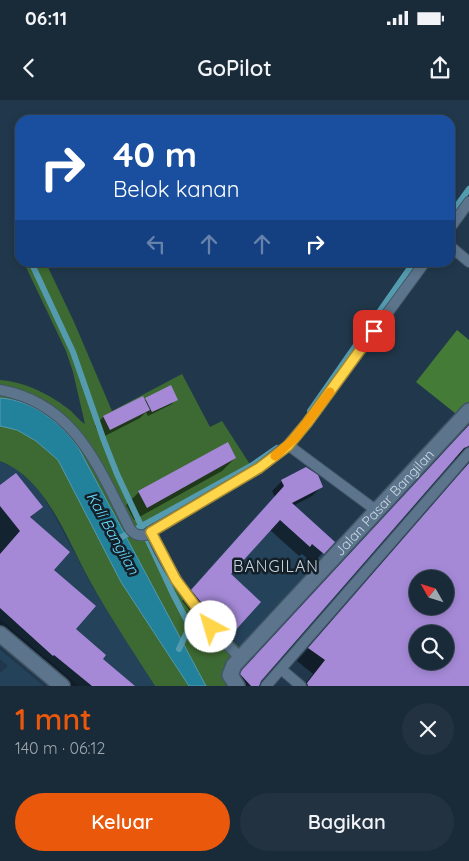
<!DOCTYPE html>
<html lang="id">
<head>
<meta charset="utf-8">
<style>
  :root { --surface:#192a39; --page:#223241; --text:#f1f3f6; --muted:#9fa7ae; --line:#374653; --accent:#ea580c }
  body { margin:0; font-family:Quicksand,sans-serif; background:var(--page); color:var(--text); height:100vh; display:flex; flex-direction:column; font-size:19px; white-space:nowrap }
  * { box-sizing:border-box; margin:0 }
  p { font-size:16px; color:var(--muted) }
  .icon { flex:none; width:28px; height:28px; fill:none; stroke:currentColor; stroke-width:2; stroke-linecap:round; stroke-linejoin:round }
  .map { position:relative; height:586px; overflow:hidden }
  .sheet { display:flex; flex-direction:column; background:var(--surface); flex:1 }
  .sheet>* { flex:none }
  .top-card { position:absolute; left:15px; top:15px; width:440px; height:152px; border-radius:15px; box-shadow:0 2px 8px #0003,0 0 0 1px var(--line); background:#1a4fa0; color:#fff; overflow:hidden }
  .needle { width:32px; rotate:309deg }
  .buttons { position:absolute; left:409px; top:470px; display:grid; gap:10px }
  .buttons a { display:grid; place-items:center; width:45px; height:45px; border-radius:50%; background:var(--surface); box-shadow:0 2px 8px #0003,0 0 0 1px var(--line); font-size:25px }
  .pin { position:absolute; display:grid; place-items:center; width:42px; height:42px; color:#fff; margin:-21px; border-radius:10px; box-shadow:0 2px 8px #0006 }
  .me { position:absolute; width:55px; margin:-28px; rotate:321deg; stroke-linejoin:round; filter:drop-shadow(0 0 4px #0008) }
  .turn { display:flex; align-items:center; gap:18px; height:105px; padding:0 15px; font-size:22px }
  .turn .icon { width:65px; height:65px; stroke-width:2.5 }
  .turn b { display:block; font-size:35px; line-height:42px }
  .lanes { display:flex; align-items:center; height:48px; padding:0 15px; background:#0003; justify-content:center; gap:25px; direction:ltr }
  .lanes .off { opacity:.35 }
  .round { display:grid; place-items:center; flex:none; width:52px; height:52px; border-radius:26px; background:var(--page) }
  .headline { display:flex; align-items:center; justify-content:space-between; height:85px; padding:0 15px }
  h1 { font-size:30px; font-weight:600; line-height:38px; color:var(--accent) }
  .primary-button { display:flex; gap:10px; margin-top:auto; padding:10px 15px }
  .primary-button a { flex:1; height:58px; border-radius:30px; background:var(--accent); color:#fff; font-size:20px; font-weight:600; line-height:58px; text-align:center }
  .primary-button a+a { background:var(--page); color:var(--text) }
  .status { display:flex; justify-content:space-between; align-items:center; height:35px; padding:0 25px; background:var(--surface); direction:ltr }
  .status svg { height:14px; fill:currentColor }
  header { display:flex; justify-content:space-between; align-items:center; height:65px; padding:0 15px; background:var(--surface); font-size:22px; font-weight:600 }
  .map>svg:first-child { display:block }
  .built { fill:#25425b }
  .green { fill:#3d6a32 }
  .forest { fill:#447b37 }
  .water { fill:#23829b; stroke:#549bb0 }
  .shadow { fill:#0007; fill-rule:evenodd }
  .lines { fill:none; stroke-linecap:round; stroke-linejoin:round }
  .stream { stroke:#549bb0; stroke-width:6 }
  .building { fill:#a589d7; fill-rule:evenodd }
  .lane-casing { stroke:#415666; stroke-width:12 }
  .street-casing { stroke:#415666; stroke-width:18 }
  .secondary-casing { stroke:#415666; stroke-width:18 }
  .lane { stroke:#5c758c; stroke-width:10 }
  .street { stroke:#5c758c; stroke-width:15 }
  .secondary { stroke:#5c758c; stroke-width:15 }
  .route-casing { stroke:#a68a30; stroke-width:12 }
  .route { stroke:#ffd54a; stroke-width:9 }
  .slow { stroke:#f59e0b; stroke-width:9 }
  .labels { text-anchor:middle; dominant-baseline:central; stroke-width:5; stroke-linejoin:round; paint-order:stroke }
  .street-label { font-size:14px; fill:#c7d5e1; stroke:#141f28 }
  .water-label { font-size:15px; font-style:italic; fill:#66dcff; stroke:#141f28 }
  .quarter-label { font-size:16px; letter-spacing:1px; fill:#c7d5e1; stroke:#141f28 }
</style>
</head>
<body>
<div class="status"><b>06:11</b><svg viewBox="0 0 49 12"><path d="M0 12V9h3v3zM5 12V6h3v6zM10 12V3h3v9zM15 12V0h3v12zM26 1h20v11H26zM47 4h2v5h-2z"/></svg></div>
<header><svg class="icon" aria-label="back" viewBox="0 0 24 24"><path d="M15 5l-7 7 7 7"/></svg>GoPilot<svg class="icon" aria-label="share" viewBox="0 0 24 24"><path d="M12 15V3M7 8l5-5 5 5M5 13v7h14v-7"/></svg></header>
<div class="map">
<svg width="469" height="586" viewBox="0 0 469 586">
  <rect width="100%" height="100%" fill="#21384c"/>
  <path class="built" d="M 0,361 L 18,370 L 38,389 L 52,411 L 90,482 L 155,586 L 79,586 L 0,519 Z
    M 279,391 L 338,444 L 241,548 L 188,492 Z
    M 0,550 L 16,563 L 44,586 L 0,586 L 0,573 L 8,566 L 0,559 Z"/>
  <path class="green" d="M 24,163 L 46,163 L 74,222 L 112,311 L 182,274 L 210,327 L 222,321 L 251,366 L 147,423 L 167,459 L 188,492 L 240,548 L 296,505 L 227,584 L 228,586 L 206,586 L 78,347 C 60,322 32,300 0,298 L 0,280 C 26,282 51,295 71,311 C 76,316 80,321 85,324 L 73,272 L 66,251 Z
    M 0,326 L 17,330 L 36,341 L 58,360 L 121,482 L 189,586 L 155,586 C 133,551 110,517 90,481 C 67,440 47,379 0,361 Z"/>
  <path class="forest" d="M 457,230 L 469,240 L 469,317 L 465,321 L 416,282 Z"/>
  <path class="water" d="M 0,298 C 32,300 60,322 78,347 L 206,586 L 189,586 L 121,482 L 58,360 L 36,341 L 17,330 L 0,326 Z"/>
  <path class="shadow" d="M 142,297 L 144,301 L 146,299 L 176,299 L 172,304 L 148,316 L 146,312 L 140,318 L 101,338 L 95,326 L 103,317 Z
    M 469,319 L 469,586 L 303,586 L 313,574 L 297,561 L 462,372 L 463,365 L 460,360 L 453,359 L 260,581 L 259,586 L 229,586 L 463,332 L 465,323 ZM 418,479 L 445,479 L 445,506 L 418,506 ZM 418,534 L 445,534 L 445,561 L 418,561 Z
    M 235,358 L 222,371 L 134,420 L 126,405 L 139,392 Z
    M 282,381 L 322,386 L 312,396 L 293,406 L 333,442 L 313,463 L 302,454 L 299,456 L 270,430 L 229,474 L 232,532 L 222,542 L 195,517 L 182,501 L 275,397 L 272,391 Z
    M 0,386 L 41,407 L 30,418 L 53,470 L 74,529 L 102,559 L 133,586 L 70,586 L 0,528 Z"/>
  <g class="lines">
    <path class="stream" d="M 450,115 L 469,89
      M 31,162 L 73,252 L 104,341 L 117,374 L 173,494 L 187,521 L 188,530 L 179,549
      M 310,311 L 414,162
      M 118,439 L 251,366 L 277,348"/>
  </g>
  <path class="building" d="M 171,285 L 178,300 L 152,312 L 145,298 Z
    M 143,296 L 150,310 L 110,330 L 103,316 Z
    M 469,325 L 469,346 L 464,348 L 261,581 L 259,586 L 251,586 L 240,574 L 242,570 Z
    M 228,342 L 236,358 L 147,408 L 138,391 Z
    M 469,363 L 469,586 L 308,586 L 307,583 L 325,560 L 308,548 ZM 418,479 L 445,479 L 445,506 L 418,506 ZM 418,534 L 445,534 L 445,561 L 418,561 Z
    M 306,367 L 318,375 L 323,387 L 292,403 L 335,442 L 324,454 L 312,444 L 310,447 L 280,420 L 231,474 L 261,502 L 233,533 L 205,507 L 191,490 L 284,386 L 281,380 Z
    M 16,373 L 43,407 L 30,417 L 70,452 L 54,470 L 96,506 L 76,529 L 106,555 L 103,559 L 135,586 L 92,586 L 54,555 L 53,556 L 0,508 L 0,454 L 20,431 L 0,406 L 0,385 Z"/>
  <g class="lines">
    <g class="lane-casing">
      <path id="lane" d="M 450,128 L 469,102
        M 450,146 L 469,162
        M 0,290 C 76,304 98,367 130,429 C 134,434 137,436 145,435 L 259,368 L 288,345 L 307,323 L 425,162
        M 288,345 L 377,411
        M 151,433 C 172,481 204,520 240,558
        M 281,569 L 301,586
        M 266,586 L 469,353"/>
    </g>
    <g class="street-casing">
      <g id="street">
        <path id="s1" d="M 237,586 L 230,575 L 234,565 L 469,311"/>
      </g>
    </g>
    <g class="secondary-casing">
      <path id="secondary" d="M 0,534 L 62,586"/>
    </g>
    <use href="#lane" class="lane"/>
    <use href="#street" class="street"/>
    <use href="#secondary" class="secondary"/>
  </g>
  <g class="lines">
    <g class="route-casing">
      <path id="route" d="M 211,527 L 176,480 L 151,432 L 259,368 L 288,346 L 307,323 L 374,231"/>
    </g>
    <use href="#route" class="route"/>
    <path class="slow" d="M 275,356 L 296,337 L 330,292"/>
  </g>
  <g class="labels">
    <g class="street-label">
      <text stroke="none"><textPath href="#s1" startOffset="245">Jalan Pasar Bangilan</textPath></text>
    </g>
    <g class="water-label">
      <text transform="translate(113 433) rotate(61)">Kali Bangilan</text>
    </g>
    <g class="quarter-label">
      <text x="276" y="466">BANGILAN</text>
    </g>
  </g>
</svg>
<div class="buttons">
<a><svg class="needle" viewBox="-14 -14 28 28"><path d="M0-13l5 13h-10z" fill="#e53935"/><path d="M0 13l5-13h-10z" fill="#9fa7ae"/></svg></a>
<a><svg class="icon" aria-label="search" viewBox="0 0 24 24"><circle cx="10" cy="10" r="6"/><path d="M15 15l6 6"/></svg></a>
</div>
<div class="pin" style="left:374px;top:231px;background:#d93025"><svg class="icon" aria-label="arrive" viewBox="0 0 24 24"><path d="M6 21V4h12l-3 4 3 4H6"/></svg></div>
<svg class="me" style="left:211px;top:527px" viewBox="-20 -20 40 40"><circle r="19" fill="#fff"/><path d="M0-13L10 11 0 6-10 11z" fill="#ffd54a"/></svg>
<div class="top-card">
<div class="turn"><svg class="icon" aria-label="right" viewBox="0 0 24 24"><path d="M7 20v-9h11M14 6l5 5-5 5"/></svg><div><b>40 m</b>Belok kanan</div></div>
<div class="lanes"><svg class="icon off" aria-label="left" viewBox="0 0 24 24"><path d="M17 20v-9H6M10 6l-5 5 5 5"/></svg><svg class="icon off" aria-label="ahead" viewBox="0 0 24 24"><path d="M12 20V5M6 11l6-6 6 6"/></svg><svg class="icon off" aria-label="ahead" viewBox="0 0 24 24"><path d="M12 20V5M6 11l6-6 6 6"/></svg><svg class="icon" aria-label="right" viewBox="0 0 24 24"><path d="M7 20v-9h11M14 6l5 5-5 5"/></svg></div>
</div>
</div>
<section class="sheet">
<div class="headline"><div><h1>1 mnt</h1><p>140 m · 06:12</p></div><a class="round"><svg class="icon" aria-label="close" viewBox="0 0 24 24"><path d="M6 6l12 12M18 6L6 18"/></svg></a></div>
<div class="primary-button"><a>Keluar</a><a>Bagikan</a></div>
</section>
</body>
</html>
